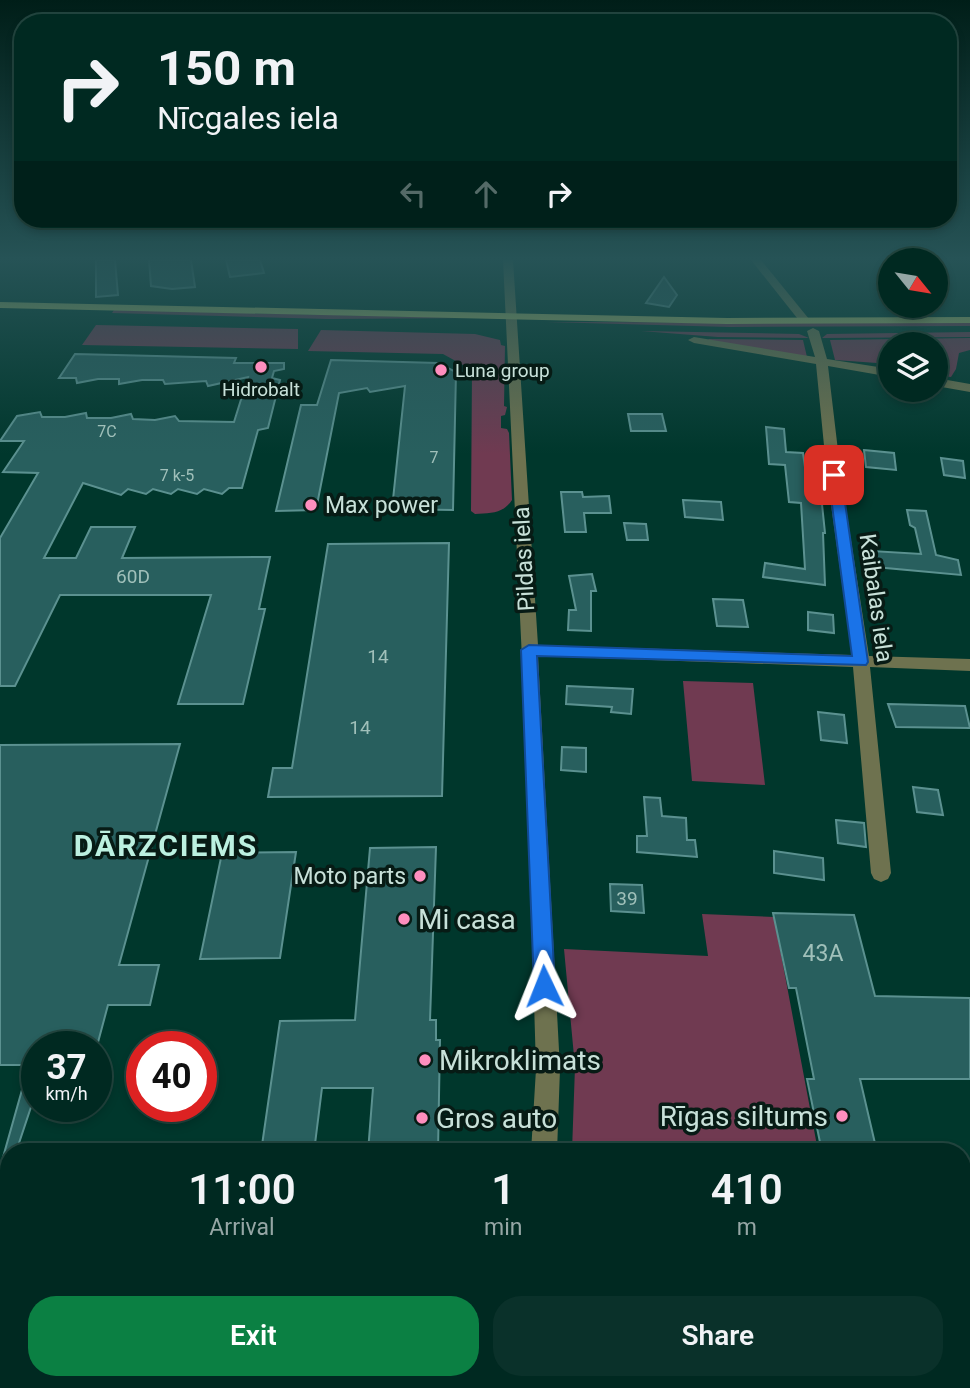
<!DOCTYPE html>
<html lang="en">
<head>
<meta charset="utf-8">
<style>
  :root { --surface:#002921; --page:#0a312a; --text:#f1f3f6; --muted:#95a6a5; --line:#22453f; --accent:#0b8043 }
  body { margin:0; font-family:Roboto,sans-serif; background:var(--page); color:var(--text); height:100vh; display:flex; flex-direction:column; font-size:26px; white-space:nowrap }
  * { box-sizing:border-box; margin:0 }
  p { font-size:23px; color:var(--muted) }
  .icon { flex:none; width:38px; height:38px; fill:none; stroke:currentColor; stroke-width:2; stroke-linecap:round; stroke-linejoin:round }
  .map { position:relative; flex:1; overflow:hidden }
  .side { position:absolute; left:0px; top:1143px; width:971px; height:247px; display:flex; flex-direction:column; background:var(--surface); border-radius:28px 28px 0 0; box-shadow:0 4px 10px #0003,0 0 0 2px var(--line) }
  .side>* { flex:none }
  .top-card { position:absolute; left:14px; top:14px; width:943px; height:214px; border-radius:28px; box-shadow:0 4px 10px #0003,0 0 0 2px var(--line); background:#002921; color:var(--text); overflow:hidden }
  .needle { width:46px; rotate:120deg }
  .buttons { position:absolute; left:878px; top:248px; display:grid; gap:14px }
  .buttons a { display:grid; place-items:center; width:70px; height:70px; border-radius:50%; background:var(--surface); box-shadow:0 4px 10px #0003,0 0 0 2px var(--line); font-size:35px }
  .speed { position:absolute; left:21px; top:1031px; display:flex; gap:14px; font-size:35px; font-weight:700; text-align:center }
  .speed>* { display:grid; place-content:center; width:91px; height:91px; border-radius:50%; background:var(--surface); box-shadow:0 4px 10px #0003,0 0 0 2px var(--line); line-height:1 }
  .speed small { font-size:18px; font-weight:400 }
  .speed .limit { border:10px solid #d22; background:#fff; color:#111 }
  .pin { position:absolute; display:grid; place-items:center; width:60px; height:60px; color:#fff; margin:-30px; border-radius:14px; box-shadow:0 4px 10px #0006 }
  .me { position:absolute; width:77px; margin:-38px; rotate:358deg; stroke-linejoin:round; filter:drop-shadow(0 0 5px #0008) }
  .turn { display:flex; align-items:center; gap:24px; height:147px; padding:0 28px; font-size:32px }
  .turn .icon { width:91px; height:91px; stroke-width:2.5 }
  .turn b { display:block; font-size:49px; line-height:60px }
  .lanes { display:flex; align-items:center; height:66px; padding:0 28px; background:#0003; justify-content:center; gap:35px; direction:ltr }
  .lanes .off { opacity:.35 }
  .eta { display:flex; justify-content:space-evenly; align-items:center; height:119px; text-align:center }
  .eta b { font-size:42px; font-weight:600; line-height:49px }
  .cta { display:flex; gap:14px; margin-top:auto; padding:14px 28px }
  .cta a { flex:1; height:80px; border-radius:28px; background:var(--accent); color:#fff; font-size:28px; font-weight:600; line-height:80px; text-align:center }
  .cta a+a { background:var(--page); color:var(--text) }
  .map>svg:first-child { display:block }
  .green { fill:#703a51 }
  .building { fill:#285f5e; stroke:#5b9190; stroke-width:2 }
  .lines { fill:none; stroke-linecap:round; stroke-linejoin:round }
  .minor { fill:#6e724f; fill-rule:evenodd }
  .major { fill:#adb66a; fill-rule:evenodd }
  .route { fill:#1a73e8; stroke:#114b97; stroke-width:2 }
  .poi-dot { fill:#fe8ebe; stroke:#071b15; stroke-width:2.5 }
  .labels { text-anchor:middle; dominant-baseline:central; stroke-width:7; stroke-linejoin:round; paint-order:stroke }
  .far-number-label { font-size:16px; fill:#a0c0ba }
  .far-poi-label { font-size:19px; fill:#c8e1d9; stroke:#071b15; text-anchor:start }
  .number-label { font-size:19px; fill:#a0c0ba }
  .poi-label { font-size:23px; fill:#c8e1d9; stroke:#071b15; text-anchor:start }
  .street-label { font-size:23px; fill:#c8e1d9; stroke:#071b15 }
  .near-number-label { font-size:23px; fill:#a0c0ba }
  .near-poi-label { font-size:28px; fill:#c8e1d9; stroke:#071b15; text-anchor:start }
  .district-label { font-size:30px; font-weight:bold; letter-spacing:2px; fill:#bcf0e0; stroke:#071b15 }
</style>
</head>
<body>
<div class="map">
<svg width="970" height="1388" viewBox="0 0 970 1388">
  <rect width="100%" height="100%" fill="#00372c"/>
  <path class="green" d="M 114,310 L 471,318 L 328,319 L 112,313 Z
    M 547,322 L 970,323 L 970,326 L 730,327 Z
    M 96,325 L 298,329 L 298,349 L 82,345 Z
    M 321,330 L 475,334 L 500,340 L 501,345 L 505,346 L 504,406 L 507,407 L 505,415 L 501,416 L 501,428 L 507,429 L 509,433 L 512,500 C 503,514 490,513 475,514 L 471,511 L 472,370 L 443,354 L 308,351 Z
    M 641,331 L 799,334 L 809,338 L 718,337 Z
    M 970,332 L 970,337 L 822,338 L 827,334 Z
    M 970,338 L 970,350 L 959,353 L 956,369 L 951,377 L 936,375 L 936,345 L 891,345 L 891,364 L 835,360 L 830,340 Z
    M 708,339 L 803,340 L 807,357 L 710,341 Z
    M 683,681 L 753,683 L 765,785 L 692,781 Z
    M 702,914 L 774,917 L 818,1151 L 572,1151 L 575,1067 L 564,949 L 708,956 Z"/>
  <path class="building" d="M 96,260 L 115,260 L 118,295 L 96,297 Z
    M 149,260 L 191,260 L 195,287 L 172,289 L 151,286 Z
    M 226,260 L 260,260 L 264,273 L 230,277 Z
    M 664,277 L 677,295 L 669,307 L 646,303 Z
    M 75,354 L 236,358 L 234,363 L 284,363 L 284,369 L 274,371 L 272,378 L 280,380 L 268,428 L 258,430 L 242,488 L 229,488 L 222,494 L 204,489 L 197,494 L 178,489 L 171,494 L 153,489 L 146,494 L 128,489 L 121,495 L 83,483 L 44,558 L 76,558 L 91,527 L 135,527 L 122,558 L 270,557 L 259,609 L 265,609 L 243,704 L 178,704 L 211,595 L 60,595 L 15,686 L 0,686 L 0,538 L 38,473 L 3,472 L 24,441 L 0,441 L 17,416 L 40,412 L 42,417 L 65,417 L 86,413 L 87,418 L 111,418 L 131,414 L 133,419 L 155,420 L 175,416 L 179,421 L 234,422 L 248,377 L 208,386 L 206,381 L 165,384 L 163,380 L 142,380 L 119,384 L 119,379 L 98,379 L 77,383 L 76,378 L 59,378 Z
    M 331,360 L 438,363 L 456,372 L 453,510 L 392,509 L 405,386 L 370,392 L 367,388 L 339,393 L 316,510 L 276,511 L 301,405 L 317,405 Z
    M 628,414 L 662,414 L 666,431 L 631,431 Z
    M 766,427 L 784,429 L 786,452 L 803,453 L 805,467 L 814,467 L 817,485 L 820,485 L 825,533 L 823,533 L 825,585 L 763,577 L 765,563 L 805,569 L 801,503 L 789,502 L 785,465 L 769,464 Z
    M 864,450 L 894,453 L 896,470 L 866,467 Z
    M 941,458 L 963,461 L 965,478 L 944,475 Z
    M 561,492 L 582,492 L 583,497 L 609,496 L 611,513 L 584,513 L 586,532 L 565,532 Z
    M 683,500 L 721,502 L 723,520 L 685,517 Z
    M 907,510 L 926,511 L 936,555 L 958,560 L 961,575 L 875,567 L 872,551 L 921,554 L 915,528 L 910,525 Z
    M 624,523 L 646,524 L 648,540 L 627,540 Z
    M 449,543 L 442,796 L 268,797 L 273,768 L 292,768 L 328,544 Z
    M 592,574 L 596,591 L 591,591 L 591,631 L 568,630 L 569,610 L 576,610 L 569,576 Z
    M 713,599 L 743,600 L 748,627 L 717,626 Z
    M 808,612 L 833,615 L 834,633 L 808,630 Z
    M 567,686 L 633,689 L 631,714 L 611,712 L 612,707 L 566,704 Z
    M 888,704 L 965,706 L 970,728 L 896,727 Z
    M 818,712 L 844,715 L 847,743 L 821,740 Z
    M 180,744 L 119,965 L 159,965 L 150,1005 L 108,1005 L 97,1046 L 37,1046 L 37,1089 L 16,1152 L 9,1152 L 9,1171 L 0,1168 L 29,1065 L 0,1065 L 0,745 Z
    M 562,747 L 586,748 L 586,772 L 561,770 Z
    M 913,787 L 938,790 L 943,815 L 917,812 Z
    M 644,797 L 660,798 L 662,816 L 686,818 L 687,840 L 695,840 L 697,857 L 637,852 L 637,836 L 647,836 Z
    M 836,820 L 864,823 L 866,847 L 838,843 Z
    M 436,847 L 430,1020 L 436,1020 L 436,1040 L 440,1040 L 438,1152 L 368,1152 L 373,1088 L 322,1088 L 314,1152 L 261,1152 L 280,1021 L 355,1020 L 370,848 Z
    M 774,851 L 823,858 L 824,880 L 774,873 Z
    M 296,852 L 280,958 L 200,959 L 222,853 Z
    M 610,884 L 642,885 L 644,913 L 611,911 Z
    M 773,913 L 854,915 L 875,996 L 970,998 L 970,1079 L 860,1079 L 877,1152 L 822,1152 L 807,1079 L 814,1079 L 796,988 L 789,988 Z"/>
  <g class="lines">
    <path class="minor" d="M 503,260 L 513,260 L 538,645 L 852,655 L 827,476 L 816,364 L 694,343 L 688,340 L 694,337 L 815,357 L 807,331 L 813,328 L 819,331 L 827,359 L 891,369 L 891,377 L 828,366 L 841,476 L 869,656 L 970,659 L 970,671 L 870,667 L 891,873 L 888,879 L 881,882 L 874,879 L 871,873 L 853,667 L 538,656 L 560,1069 L 557,1152 L 531,1152 L 536,1069 L 527,764 Z
      M 751,260 L 761,260 L 809,319 L 809,323 L 801,323 Z
      M 936,378 L 970,384 L 970,392 L 936,386 Z
      M 501,1381 L 531,1381 L 529,1388 L 499,1388 Z"/>
    <path class="major" d="M 0,302 L 727,318 L 970,317 L 970,323 L 727,324 L 0,308 Z"/>
  </g>
  <linearGradient id="sky" x2="0" y2="1"><stop stop-color="#001e18"/><stop offset="0.57" stop-color="#265356"/><stop offset="1" stop-color="#265356" stop-opacity="0"/></linearGradient>
  <rect width="970" height="454" fill="url(#sky)"/>
  <path class="route" d="M 834,472 L 841,475 L 868,662 L 866,665 L 537,656 L 555,986 L 552,993 L 544,995 L 537,993 L 534,986 L 521,650 L 529,645 L 852,656 L 828,475 Z"/>
  <g class="poi-dot">
    <circle cx="261" cy="367" r="7"/>
    <circle cx="441" cy="370" r="7"/>
    <circle cx="311" cy="505" r="7"/>
    <circle cx="420" cy="876" r="7"/>
    <circle cx="404" cy="919" r="7"/>
    <circle cx="425" cy="1060" r="7"/>
    <circle cx="842" cy="1116" r="7"/>
    <circle cx="422" cy="1118" r="7"/>
  </g>
  <g class="labels">
    <g class="far-number-label">
      <text x="107" y="431">7C</text>
      <text x="434" y="457">7</text>
      <text x="177" y="475">7 k-5</text>
    </g>
    <g class="far-poi-label">
      <text x="455" y="370">Luna group</text>
      <text x="261" y="389" text-anchor="middle">Hidrobalt</text>
    </g>
    <g class="number-label">
      <text x="133" y="576">60D</text>
      <text x="378" y="656">14</text>
      <text x="360" y="727">14</text>
      <text x="627" y="898">39</text>
    </g>
    <g class="poi-label">
      <text x="325" y="505">Max power</text>
      <text x="406" y="876" text-anchor="end">Moto parts</text>
    </g>
    <g class="street-label">
      <text transform="translate(524 559) rotate(-93)">Pildas iela</text>
      <text transform="translate(876 598) rotate(82)">Kaibalas iela</text>
    </g>
    <g class="near-number-label">
      <text x="823" y="953">43A</text>
    </g>
    <g class="near-poi-label">
      <text x="418" y="919">Mi casa</text>
      <text x="439" y="1060">Mikroklimats</text>
      <text x="828" y="1116" text-anchor="end">Rīgas siltums</text>
      <text x="436" y="1118">Gros auto</text>
    </g>
    <g class="district-label">
      <text x="166" y="845">DĀRZCIEMS</text>
    </g>
  </g>
</svg>
<div class="buttons">
<a><svg class="needle" viewBox="-14 -14 28 28"><path d="M0-13l5 13h-10z" fill="#e53935"/><path d="M0 13l5-13h-10z" fill="#95a6a5"/></svg></a>
<a><svg class="icon" aria-label="layers" viewBox="0 0 24 24"><path d="M12 4l9 5-9 5-9-5zM3 14l9 5 9-5"/></svg></a>
</div>
<div class="speed"><div>37<small>km/h</small></div><div class="limit">40</div></div>
<div class="pin" style="left:834px;top:475px;background:#d93025"><svg class="icon" aria-label="arrive" viewBox="0 0 24 24"><path d="M6 21V4h12l-3 4 3 4H6"/></svg></div>
<svg class="me" style="left:544px;top:986px" viewBox="-20 -20 40 40"><path d="M0-17L14 15 0 8-14 15z" fill="#1a73e8" stroke="#fff" stroke-width="4"/></svg>
<div class="top-card">
<div class="turn"><svg class="icon" aria-label="right" viewBox="0 0 24 24"><path d="M7 20v-9h11M14 6l5 5-5 5"/></svg><div><b>150 m</b>Nīcgales iela</div></div>
<div class="lanes"><svg class="icon off" aria-label="left" viewBox="0 0 24 24"><path d="M17 20v-9H6M10 6l-5 5 5 5"/></svg><svg class="icon off" aria-label="ahead" viewBox="0 0 24 24"><path d="M12 20V5M6 11l6-6 6 6"/></svg><svg class="icon" aria-label="right" viewBox="0 0 24 24"><path d="M7 20v-9h11M14 6l5 5-5 5"/></svg></div>
</div>
<section class="side">
<div class="eta">
<div><b>11:00</b><p>Arrival</p></div>
<div><b>1</b><p>min</p></div>
<div><b>410</b><p>m</p></div>
</div>
<div class="cta"><a>Exit</a><a>Share</a></div>
</section>
</div>
</body>
</html>
